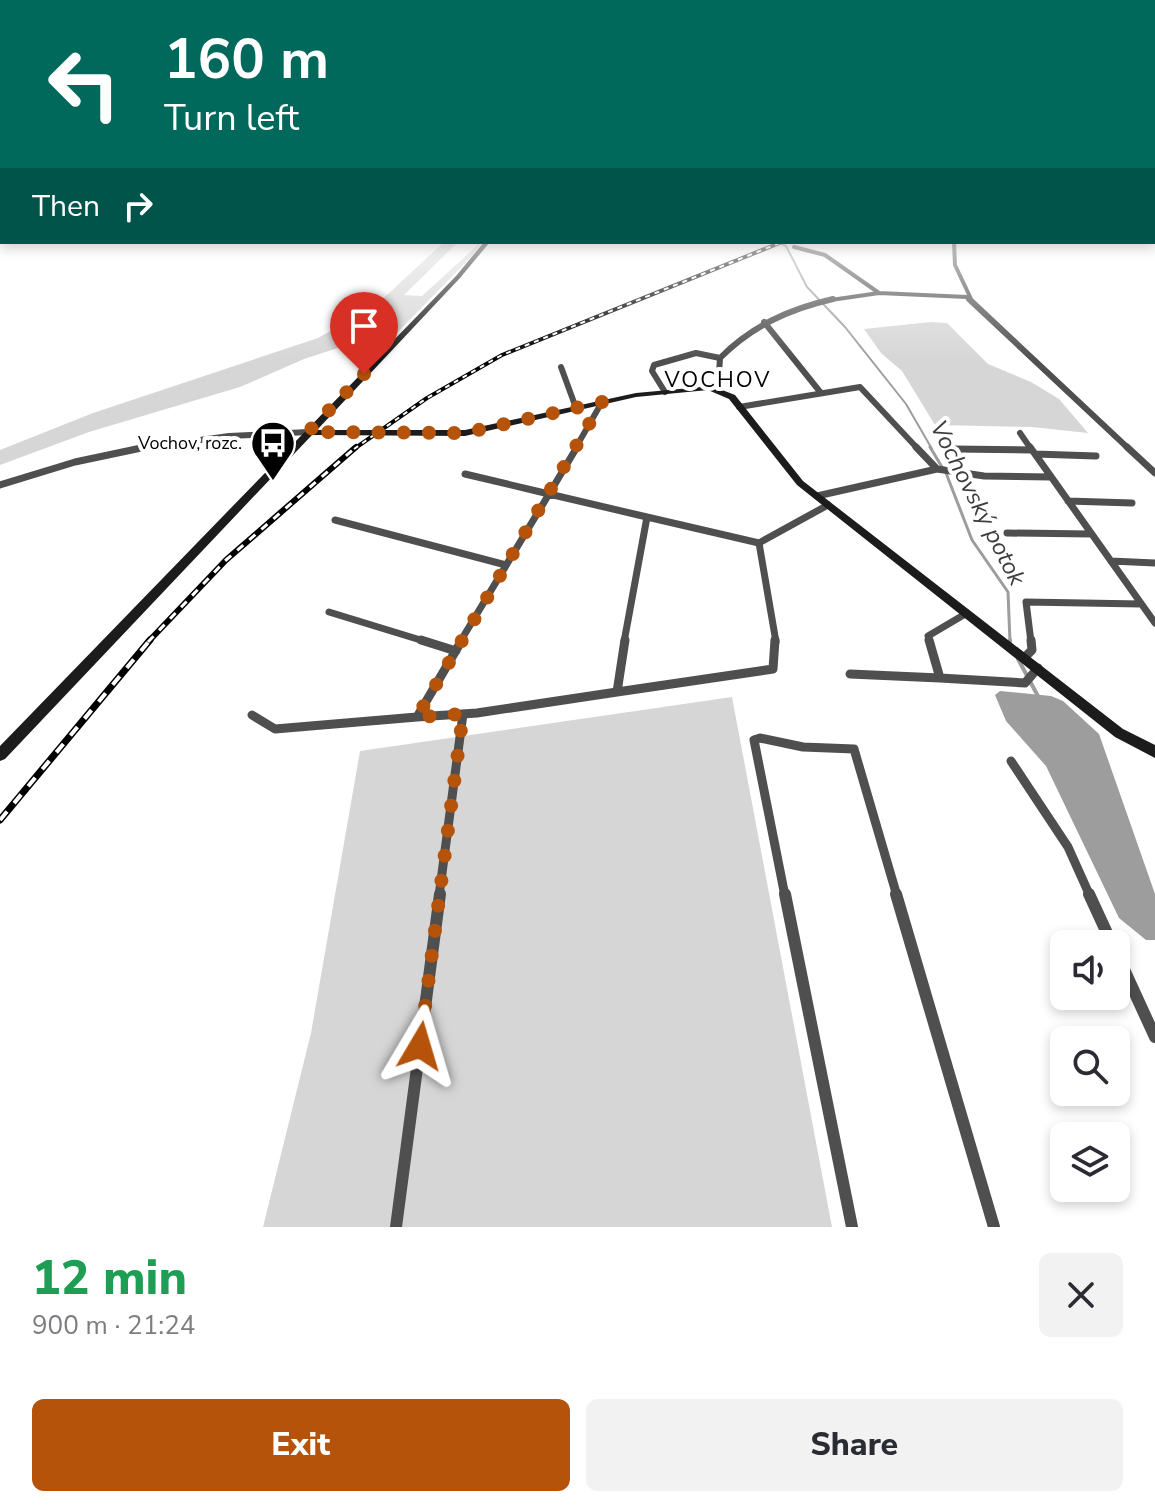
<!DOCTYPE html>
<html lang="en">
<head>
<meta charset="utf-8">
<style>
  :root { --surface:#fff; --page:#f2f2f3; --text:#2b2b33; --muted:#7c7c81; --accent:#b45309 }
  body { margin:0; font-family:"Nunito Sans",sans-serif; background:var(--page); color:var(--text); height:100vh; display:flex; flex-direction:column; font-size:30px; white-space:nowrap }
  * { box-sizing:border-box; margin:0 }
  p { font-size:26px; color:var(--muted) }
  .icon { flex:none; width:44px; height:44px; fill:none; stroke:currentColor; stroke-width:2; stroke-linecap:round; stroke-linejoin:round }
  .map { position:relative; height:1227px; overflow:hidden }
  .side { display:flex; flex-direction:column; background:var(--surface); flex:1 }
  .side>* { flex:none }
  .top-card { position:absolute; left:0px; top:0px; width:1156px; height:244px; box-shadow:0 4px 12px #0003; background:#00695c; color:#fff; overflow:hidden }
  .tools { position:absolute; left:1050px; top:930px; display:grid; gap:16px }
  .tools a { display:grid; place-items:center; width:80px; height:80px; border-radius:12px; background:var(--surface); box-shadow:0 4px 12px #0003; font-size:40px }
  .pin { position:absolute; display:grid; place-items:center; width:68px; height:68px; color:#fff; margin:-82px -34px; border-radius:50% 50% 50% 0; rotate:-45deg; box-shadow:0 0 8px #0007 }
  .pin .icon { rotate:45deg }
  .me { position:absolute; width:88px; margin:-44px; rotate:7deg; stroke-linejoin:round; filter:drop-shadow(0 0 6px #0008) }
  .turn { display:flex; align-items:center; gap:28px; height:168px; padding:0 32px; font-size:36px }
  .turn .icon { width:104px; height:104px; stroke-width:2.5 }
  .turn b { display:block; font-size:56px; line-height:68px }
  .then { display:flex; align-items:center; height:76px; padding:0 32px; background:#0003; gap:16px; font-size:30px }
  .round { display:grid; place-items:center; flex:none; width:84px; height:84px; border-radius:12px; background:var(--page) }
  .headline { display:flex; align-items:center; justify-content:space-between; height:136px; padding:0 32px }
  h1 { font-size:48px; font-weight:800; line-height:60px; color:#1e9e55 }
  .primary-button { display:flex; gap:16px; margin-top:auto; padding:16px 32px }
  .primary-button a { flex:1; height:92px; border-radius:12px; background:var(--accent); color:#fff; font-size:32px; font-weight:800; line-height:92px; text-align:center }
  .primary-button a+a { background:var(--page); color:var(--text) }
  .map>svg:first-child { display:block }
  .green { fill:#d6d6d6 }
  .water { fill:#9d9d9d }
  .lines { fill:none; stroke-linecap:round; stroke-linejoin:round }
  .stream-far2 { stroke:#9d9d9d; stroke-width:2 }
  .stream-far1 { stroke:#9d9d9d; stroke-width:3 }
  .stream { stroke:#9d9d9d; stroke-width:4 }
  .street-far4 { stroke:#4f4f4f; stroke-width:4 }
  .street-far3 { stroke:#4f4f4f; stroke-width:6 }
  .street-far2 { stroke:#4f4f4f; stroke-width:7 }
  .street-far1 { stroke:#4f4f4f; stroke-width:9 }
  .street { stroke:#4f4f4f; stroke-width:12 }
  .secondary { fill:#1c1c1c; fill-rule:evenodd }
  .rail-far2-casing { stroke:#000; stroke-width:4 }
  .rail-far1-casing { stroke:#000; stroke-width:6 }
  .rail-casing { stroke:#000; stroke-width:7 }
  .rail-far2 { stroke:#fff; stroke-width:2; stroke-dasharray:5; stroke-linecap:butt }
  .rail-far1 { stroke:#fff; stroke-width:3; stroke-dasharray:8; stroke-linecap:butt }
  .rail { stroke:#fff; stroke-width:4; stroke-dasharray:11; stroke-linecap:butt }
  .route { stroke:#b45309; stroke-width:14; stroke-dasharray:0 25.2 }
  .labels { text-anchor:middle; dominant-baseline:central; stroke-width:8; stroke-linejoin:round; paint-order:stroke }
  .far-poi-label { font-size:18px; fill:#000; stroke:#fff; text-anchor:end }
  .far-quarter-label { font-size:22px; letter-spacing:2px; fill:#000; stroke:#fff }
  .water-label { font-size:24px; font-style:italic; fill:#3e3e3e; stroke:#fff }
</style>
</head>
<body>
<div class="map">
<svg width="1155" height="1227" viewBox="0 0 1155 1227">
  <rect width="100%" height="100%" fill="#fff"/>
  <path class="green" d="M 444,242 L 458,242 L 404,295 L 422,296 L 481,242 L 473,255 L 386,344 L 373,351 L 373,346 L 347,345 L 304,359 L 240,387 L 89,432 L 0,465 L 0,450 L 93,413 L 318,338 L 374,307 Z
    M 931,322 L 947,323 L 988,364 L 1031,382 L 1059,399 L 1088,433 L 1032,427 L 935,425 L 902,371 L 881,353 L 864,329 Z
    M 732,697 L 832,1227 L 263,1227 L 311,1033 L 360,751 Z"/>
  <path class="water" d="M 1000,691 L 1051,696 L 1063,701 L 1099,734 L 1155,894 L 1155,940 L 1146,940 L 1119,918 L 1046,766 L 1006,721 L 995,695 Z"/>
  <g class="lines">
    <path class="stream-far2" d="M 777,242 L 786,246 L 807,287 L 845,327 L 906,404 L 932,449"/>
    <path class="stream-far1" d="M 930,447 L 942,467
      M 946,473 L 972,540 L 1008,592 L 1010,642"/>
    <path class="stream" d="M 1010,640 L 1010,645
      M 1018,659 L 1039,698"/>
    <path class="street-far4" d="M 954,242 L 955,265 L 972,301
      M 794,247 L 825,255 L 879,293 L 967,297
      M 824,301 L 879,293"/>
    <path class="street-far3" d="M 969,299 L 1129,449
      M 764,322 L 821,393
      M 561,367 L 576,408
      M 718,389 L 720,358 C 752,326 789,309 833,299
      M 665,392 L 652,371 L 654,365 L 696,353 L 720,358
      M 739,407 L 860,387 L 918,449
      M 1020,433 L 1031,449
      M 135,449 L 229,436 L 308,432
      M 575,449 L 602,402"/>
    <path class="street-far2" d="M 1030,447 L 1155,623
      M 1127,447 L 1155,473
      M 953,449 L 1031,450
      M 1035,454 L 1096,456
      M 937,469 L 984,476 L 1051,477
      M 465,474 L 549,494
      M 0,485 L 75,462 L 146,447
      M 549,494 L 647,517 L 624,642
      M 549,494 L 577,447
      M 817,496 L 937,469 L 916,447
      M 1068,501 L 1132,503
      M 647,517 L 759,543 L 776,642
      M 335,520 L 506,565
      M 1007,533 L 1091,534
      M 759,543 L 828,505
      M 1111,561 L 1155,563
      M 329,612 L 427,642
      M 460,642 L 549,494
      M 930,642 L 928,636 L 967,613
      M 1031,642 L 1026,602 L 1141,604"/>
    <path class="street-far1" d="M 421,640 L 456,651
      M 462,640 L 417,717 L 477,713 L 617,692 L 625,640
      M 929,640 L 940,678 L 1025,683 L 1038,668
      M 1025,657 L 1032,650 L 1031,640
      M 850,674 L 940,678
      M 617,692 L 773,669 L 775,640
      M 252,715 L 275,729 L 417,717
      M 1011,761 L 1068,847 L 1090,896
      M 439,896 L 463,714
      M 785,896 L 754,740 L 760,738 L 803,747 L 854,749 L 897,896"/>
    <path class="street" d="M 785,894 L 852,1227
      M 896,894 L 994,1227
      M 1089,894 L 1112,944
      M 1116,952 L 1155,1037
      M 396,1227 L 440,894"/>
    <path class="secondary" d="M 484,242 L 490,242 L 460,278 L 317,430 L 465,430 L 636,393 L 712,386 L 735,395 L 803,481 L 1123,729 L 1155,745 L 1155,758 L 1115,737 L 797,485 L 729,399 L 708,390 L 636,397 L 465,436 L 312,435 L 5,759 L 0,761 L 0,746 L 456,276 Z"/>
    <g class="rail-far2-casing">
      <path id="rail-far2" d="M 354,449 L 427,398 L 502,355 L 782,242"/>
    </g>
    <g class="rail-far1-casing">
      <path id="rail-far1" d="M 148,642 L 226,560 L 356,447"/>
    </g>
    <g class="rail-casing">
      <path id="rail" d="M 0,820 L 150,640"/>
    </g>
    <use href="#rail-far2" class="rail-far2"/>
    <use href="#rail-far1" class="rail-far1"/>
    <use href="#rail" class="rail"/>
  </g>
  <linearGradient id="sky" x2="0" y2="1"><stop stop-color="#8aabca"/><stop offset="0.52" stop-color="#fff"/><stop offset="1" stop-color="#fff" stop-opacity="0"/></linearGradient>
  <rect width="1155" height="360" fill="url(#sky)"/>
  <g class="lines">
    <path class="route" d="M 364,374 L 308,432 L 465,433 L 602,402 L 417,717 L 463,714 L 420,1046"/>
  </g>
  <defs>
    <g id="bus-pin" transform="scale(2.3)"><path d="M0 17L-7.5 6A9.5 9.5 0 1 1 7.5 6Z" fill="#000" stroke="#fff"/><path d="M-5-6H5V4H4V6H2V4H-2V6H-4V4H-5ZM-3.5-4V0h7V-4ZM-3.5 1.2v1.5H-2V1.2ZM2 1.2v1.5H3.5V1.2Z" fill="#fff"/></g>
  </defs>
  <g fill-rule="evenodd">
    <use href="#bus-pin" x="273" y="443"/>
  </g>
  <g class="labels">
    <g class="far-poi-label">
      <text x="242" y="443">Vochov, rozc.</text>
    </g>
    <g class="far-quarter-label">
      <text x="718" y="380">VOCHOV</text>
    </g>
    <g class="water-label">
      <text transform="translate(978 503) rotate(63)">Vochovský potok</text>
    </g>
  </g>
</svg>
<div class="tools">
<a><svg class="icon" aria-label="sound" viewBox="0 0 24 24"><path d="M4 9h4l5-4v14l-5-4H4zM17 9q2 3 0 6"/></svg></a>
<a><svg class="icon" aria-label="search" viewBox="0 0 24 24"><circle cx="10" cy="10" r="6"/><path d="M15 15l6 6"/></svg></a>
<a><svg class="icon" aria-label="layers" viewBox="0 0 24 24"><path d="M12 4l9 5-9 5-9-5zM3 14l9 5 9-5"/></svg></a>
</div>
<div class="pin" style="left:364px;top:374px;background:#d93025"><svg class="icon" aria-label="arrive" viewBox="0 0 24 24"><path d="M6 21V4h12l-3 4 3 4H6"/></svg></div>
<svg class="me" style="left:420px;top:1046px" viewBox="-20 -20 40 40"><path d="M0-17L14 15 0 8-14 15z" fill="#b45309" stroke="#fff" stroke-width="4"/></svg>
<div class="top-card">
<div class="turn"><svg class="icon" aria-label="left" viewBox="0 0 24 24"><path d="M17 20v-9H6M10 6l-5 5 5 5"/></svg><div><b>160 m</b>Turn left</div></div>
<div class="then">Then<svg class="icon" aria-label="right" viewBox="0 0 24 24"><path d="M7 20v-9h11M14 6l5 5-5 5"/></svg></div>
</div>
</div>
<section class="side">
<div class="headline"><div><h1>12 min</h1><p>900 m · 21:24</p></div><a class="round"><svg class="icon" aria-label="close" viewBox="0 0 24 24"><path d="M6 6l12 12M18 6L6 18"/></svg></a></div>
<div class="primary-button"><a>Exit</a><a>Share</a></div>
</section>
</body>
</html>
